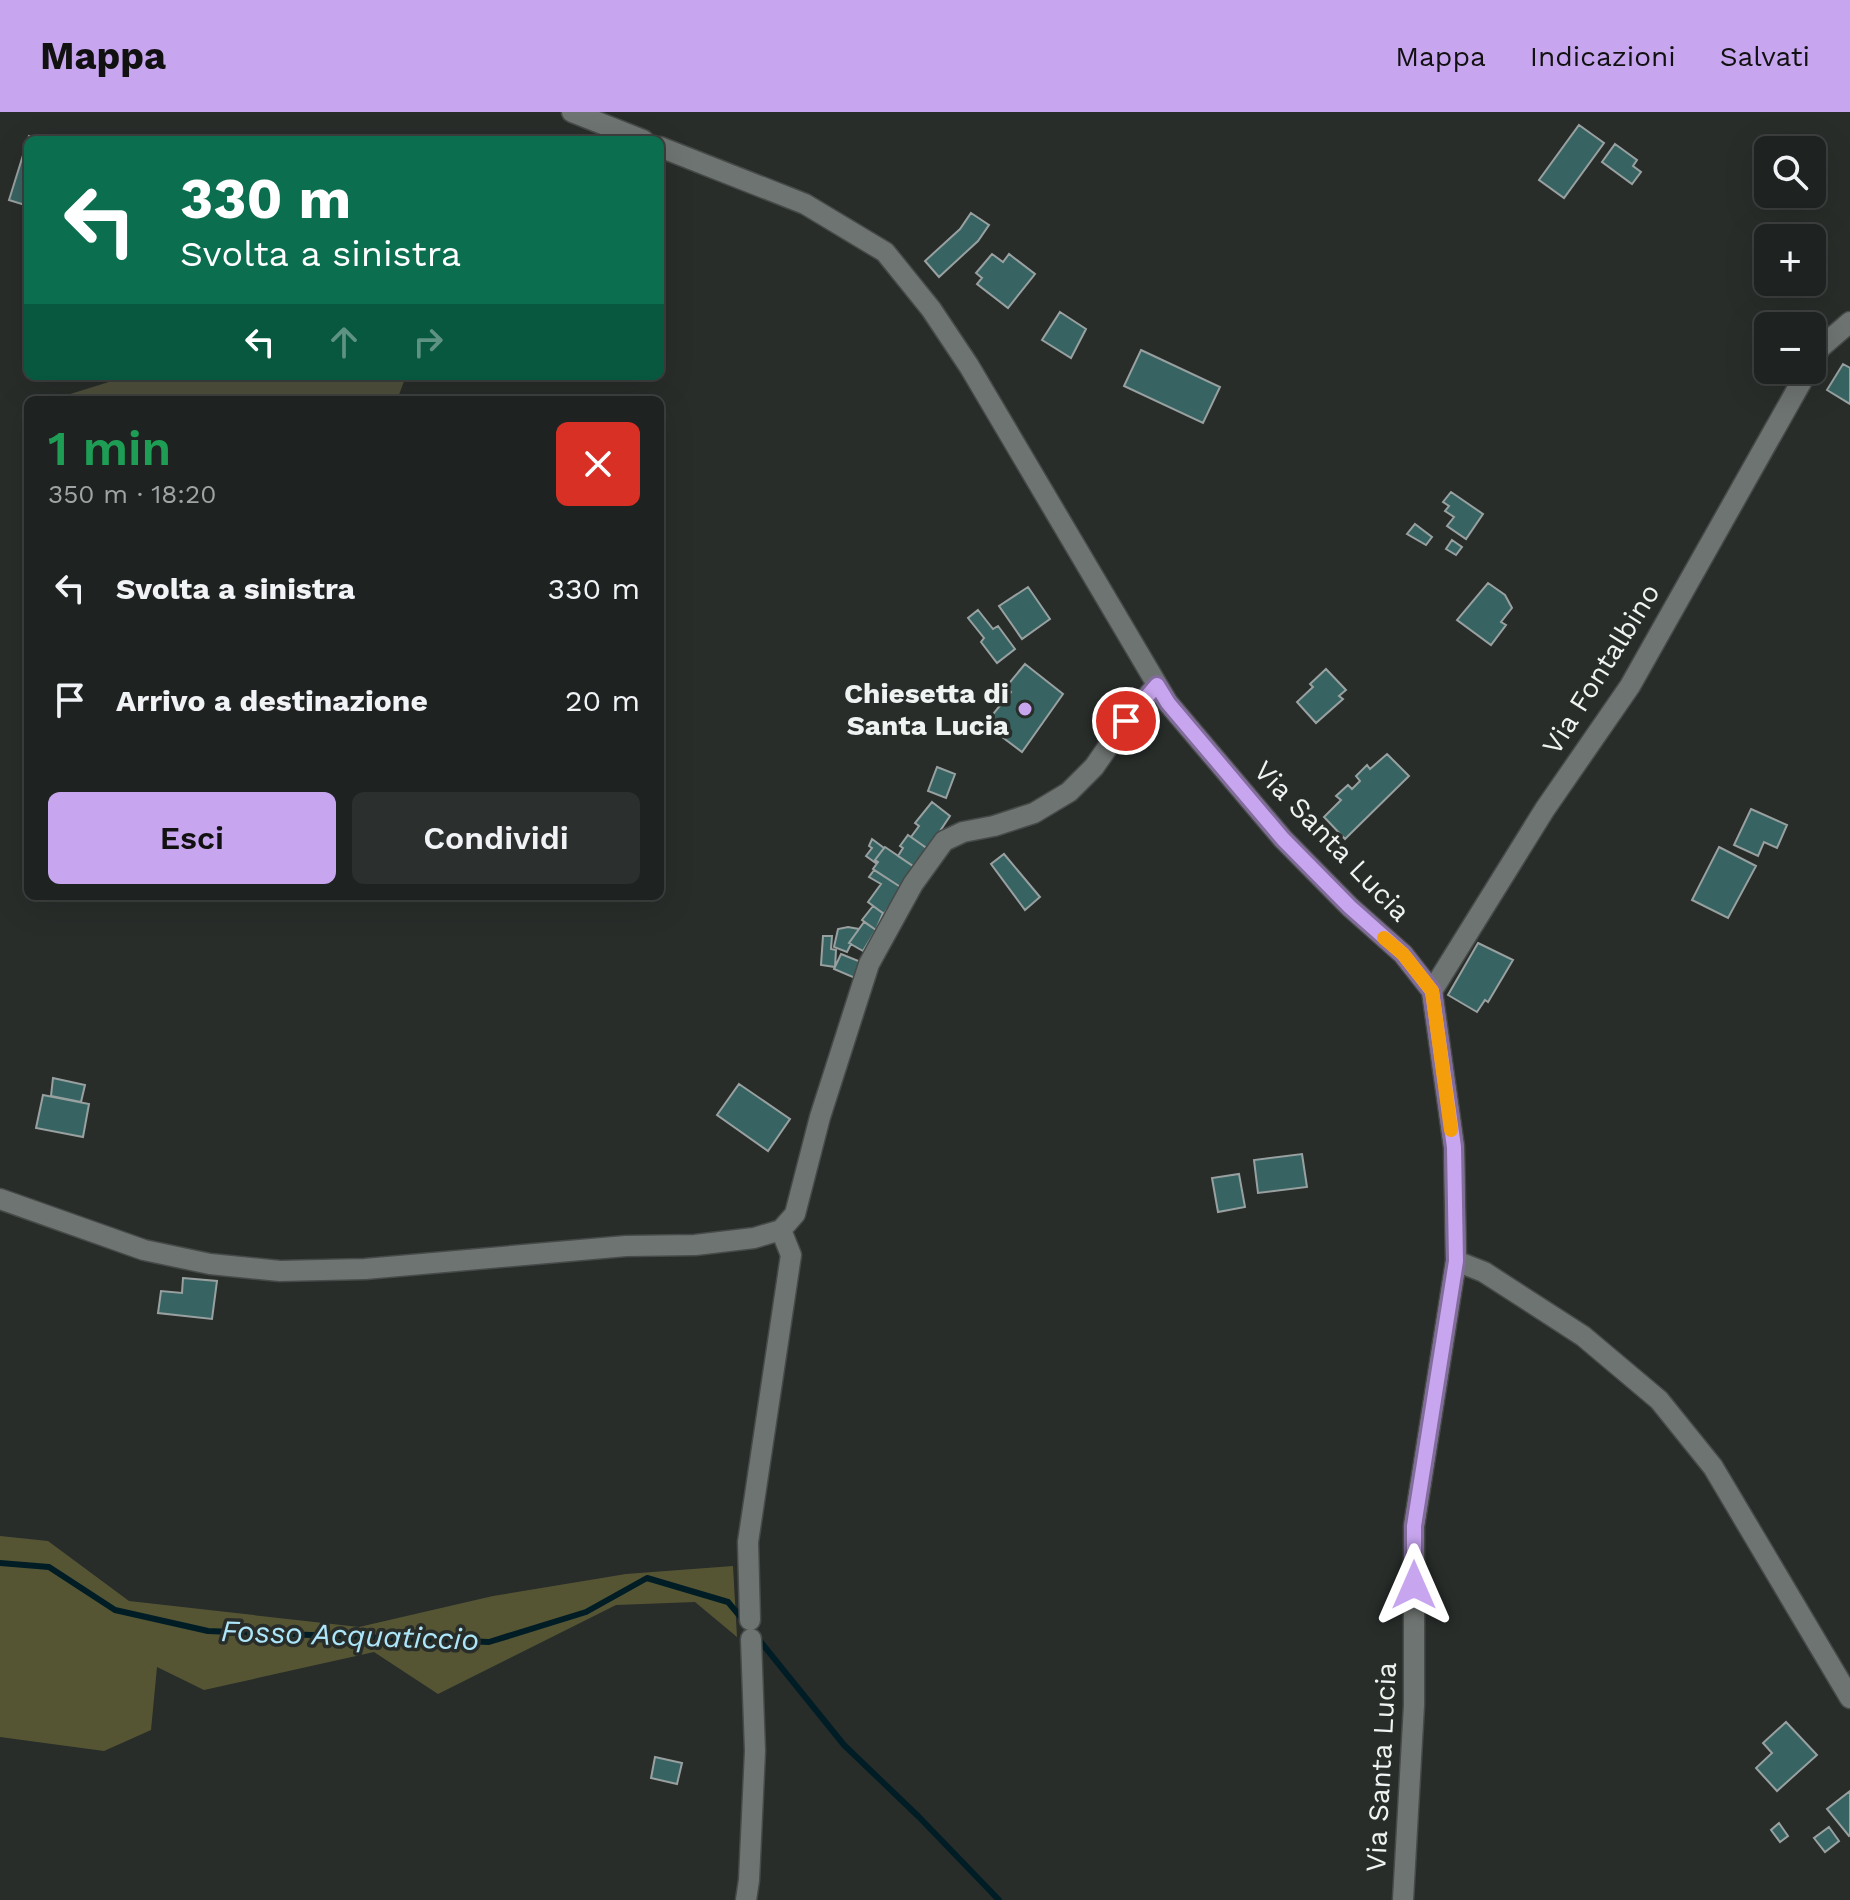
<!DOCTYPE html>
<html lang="it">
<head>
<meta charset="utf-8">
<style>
  :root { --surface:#1e2220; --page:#2b2f2d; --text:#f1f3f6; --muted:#a1a4a5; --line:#3c3f3e; --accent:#c8a6ef }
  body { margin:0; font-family:"Work Sans",sans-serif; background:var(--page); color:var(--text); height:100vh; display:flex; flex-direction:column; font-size:30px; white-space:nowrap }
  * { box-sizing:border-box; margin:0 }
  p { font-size:26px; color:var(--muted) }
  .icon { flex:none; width:44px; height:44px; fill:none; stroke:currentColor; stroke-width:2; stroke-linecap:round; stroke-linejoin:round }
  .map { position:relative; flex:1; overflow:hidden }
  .drawer { position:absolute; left:24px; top:284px; width:640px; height:504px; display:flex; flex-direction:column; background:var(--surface); border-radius:12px; box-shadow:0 8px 32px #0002,0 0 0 2px var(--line) }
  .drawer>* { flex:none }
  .hud { position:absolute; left:24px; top:24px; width:640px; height:244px; border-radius:12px; box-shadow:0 8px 32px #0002,0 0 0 2px var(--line); background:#0b6e4f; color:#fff; overflow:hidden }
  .controls { position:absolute; left:1754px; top:24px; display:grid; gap:16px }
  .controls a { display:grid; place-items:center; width:72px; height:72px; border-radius:12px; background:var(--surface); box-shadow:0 8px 32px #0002,0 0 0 2px var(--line); font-size:40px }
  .pin { position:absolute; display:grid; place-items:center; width:68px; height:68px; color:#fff; margin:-34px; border:4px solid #fff; border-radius:50%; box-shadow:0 2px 8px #0007 }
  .me { position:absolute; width:88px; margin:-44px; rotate:0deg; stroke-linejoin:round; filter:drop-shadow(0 0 6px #0008) }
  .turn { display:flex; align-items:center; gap:28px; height:168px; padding:0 24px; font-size:36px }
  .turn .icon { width:104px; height:104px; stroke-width:2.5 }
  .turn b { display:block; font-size:56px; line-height:68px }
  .lanes { display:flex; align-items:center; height:76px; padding:0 24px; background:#0003; justify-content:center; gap:40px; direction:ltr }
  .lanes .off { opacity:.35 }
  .round { display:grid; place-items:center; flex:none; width:84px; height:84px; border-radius:12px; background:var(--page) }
  .head { display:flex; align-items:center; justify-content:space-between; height:136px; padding:0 24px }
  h1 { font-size:48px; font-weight:600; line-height:60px; color:#1e9e55 }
  .button { display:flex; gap:16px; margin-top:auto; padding:16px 24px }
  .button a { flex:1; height:92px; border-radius:12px; background:var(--accent); color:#111; font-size:32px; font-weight:600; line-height:92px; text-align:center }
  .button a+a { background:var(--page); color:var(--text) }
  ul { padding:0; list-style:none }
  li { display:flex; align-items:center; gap:24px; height:112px; padding:0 24px }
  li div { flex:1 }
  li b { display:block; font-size:30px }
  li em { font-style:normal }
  header { display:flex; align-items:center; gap:48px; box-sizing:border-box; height:112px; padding:0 40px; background:var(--accent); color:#111 }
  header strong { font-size:38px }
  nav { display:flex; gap:44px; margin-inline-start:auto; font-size:28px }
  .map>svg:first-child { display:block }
  .green { fill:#50513c }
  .forest { fill:#555534 }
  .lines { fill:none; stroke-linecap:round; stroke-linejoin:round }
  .stream { stroke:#001d26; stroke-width:6 }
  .building { fill:#376462; stroke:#99a0a0; stroke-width:2 }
  .minor-casing { stroke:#464a48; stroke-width:23 }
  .minor { stroke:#6e7471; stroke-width:20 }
  .route-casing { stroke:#826c9b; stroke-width:20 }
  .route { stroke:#c8a6ef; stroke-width:14 }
  .slow { stroke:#f59e0b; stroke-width:14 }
  .poi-dot { fill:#c8a6ef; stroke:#282d2a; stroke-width:3 }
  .labels { text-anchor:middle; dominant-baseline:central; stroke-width:7; stroke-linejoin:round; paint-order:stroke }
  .street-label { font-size:28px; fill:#eff3f1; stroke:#282d2a }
  .poi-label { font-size:28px; font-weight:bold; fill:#eff3f1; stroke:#282d2a; text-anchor:end }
  .water-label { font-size:30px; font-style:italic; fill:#ade6f9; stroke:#282d2a }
</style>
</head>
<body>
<header>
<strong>Mappa</strong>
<nav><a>Mappa</a><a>Indicazioni</a><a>Salvati</a></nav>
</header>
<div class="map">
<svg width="1850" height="1788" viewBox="0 0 1850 1788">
  <rect width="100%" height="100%" fill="#282d2a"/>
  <path class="green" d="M 128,264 L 277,264 L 292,270 L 296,264 L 406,264 L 397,288 L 51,288 Z"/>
  <path class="forest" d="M 0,1424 L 48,1429 L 129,1489 L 359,1515 L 493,1484 L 626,1462 L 733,1454 L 737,1525 L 695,1490 L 616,1493 L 438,1582 L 374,1540 L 204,1578 L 157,1555 L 151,1618 L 104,1639 L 0,1625 Z"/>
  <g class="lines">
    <path class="stream" d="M 0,1451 L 49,1455 L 115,1498 L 208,1519 L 489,1530 L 586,1500 L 647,1466 L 728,1490 L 744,1509
      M 756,1524 L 844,1633 L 919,1705 L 999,1788"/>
  </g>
  <path class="building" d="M 1579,13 L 1604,31 L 1564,86 L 1539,68 Z
    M 29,24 L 41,28 L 28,28 L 28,94 L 9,88 Z
    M 1615,32 L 1637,48 L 1633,54 L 1641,60 L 1632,72 L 1602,50 Z
    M 971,101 L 989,113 L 978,129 L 939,165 L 925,149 L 960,117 Z
    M 992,142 L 1003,150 L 1009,142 L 1035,162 L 1008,196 L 977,172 L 982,166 L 976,161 Z
    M 1060,200 L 1086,217 L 1071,246 L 1042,228 Z
    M 1141,238 L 1220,275 L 1203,311 L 1124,274 Z
    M 1843,252 L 1850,256 L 1850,292 L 1827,278 Z
    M 1451,380 L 1483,402 L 1466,427 L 1447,414 L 1454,405 L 1445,399 L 1449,394 L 1443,390 Z
    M 1415,412 L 1432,425 L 1426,433 L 1407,422 Z
    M 1452,428 L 1462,435 L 1456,443 L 1446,437 Z
    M 1488,471 L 1505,483 L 1512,496 L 1501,510 L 1506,513 L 1491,533 L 1457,508 Z
    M 1028,475 L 1050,507 L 1022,527 L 999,494 Z
    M 978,498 L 993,517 L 998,514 L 1015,537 L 997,551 L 981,530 L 984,526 L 968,506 Z
    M 1025,552 L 1063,582 L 1022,640 L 985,612 L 1011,580 L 1006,575 Z
    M 1326,557 L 1346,578 L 1339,584 L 1343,587 L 1316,611 L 1297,590 L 1313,575 L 1310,572 Z
    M 1387,642 L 1409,664 L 1345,727 L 1324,705 L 1341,688 L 1336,684 L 1348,673 L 1352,677 L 1360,669 L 1356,664 L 1367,653 L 1370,657 Z
    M 937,655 L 955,662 L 946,686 L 928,679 Z
    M 932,690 L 950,704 L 928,737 L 911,725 L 919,714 L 915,711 Z
    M 1751,697 L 1787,713 L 1777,736 L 1764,730 L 1758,744 L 1734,733 Z
    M 908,723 L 928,737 L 916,756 L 898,744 L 903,736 L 900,734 Z
    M 872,727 L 884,736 L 875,748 L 877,752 L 866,744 L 872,736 L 869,734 Z
    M 885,735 L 916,756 L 902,776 L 873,757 L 878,750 L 875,748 Z
    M 1719,735 L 1756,754 L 1728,806 L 1692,788 Z
    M 1004,742 L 1040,785 L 1025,798 L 991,752 Z
    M 874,758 L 902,776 L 884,802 L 868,790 L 881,772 L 869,765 Z
    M 873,794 L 883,801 L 876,818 L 862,808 Z
    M 864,810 L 876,818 L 863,839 L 849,831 Z
    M 848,815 L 859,817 L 849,831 L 851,832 L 847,840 L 834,835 L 838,817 Z
    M 823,824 L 832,824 L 831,837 L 836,838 L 835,855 L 821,853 Z
    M 1478,831 L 1513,848 L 1488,890 L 1485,888 L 1477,900 L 1448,883 Z
    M 841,842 L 861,850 L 855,866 L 834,857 Z
    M 53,966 L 85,973 L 81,990 L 51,984 Z
    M 739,972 L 790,1007 L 768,1039 L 717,1003 Z
    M 43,983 L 89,992 L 83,1025 L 36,1016 Z
    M 1302,1042 L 1307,1075 L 1258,1081 L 1254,1048 Z
    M 1239,1062 L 1245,1095 L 1218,1100 L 1212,1066 Z
    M 183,1166 L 217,1169 L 212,1207 L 158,1201 L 161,1179 L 182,1181 Z
    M 1786,1610 L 1817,1643 L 1777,1679 L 1756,1656 L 1772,1641 L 1763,1631 Z
    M 655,1645 L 682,1651 L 677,1672 L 651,1666 Z
    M 1850,1679 L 1850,1723 L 1849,1724 L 1827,1697 Z
    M 1779,1711 L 1788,1724 L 1780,1730 L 1771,1718 Z
    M 1829,1715 L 1839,1729 L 1825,1740 L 1814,1726 Z"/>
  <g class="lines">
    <g class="minor-casing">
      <path id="minor" d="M 572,0 L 643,28
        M 660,35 L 805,92 L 885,140 L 931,197 L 969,254 L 1168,591 L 1283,727 L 1350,795 L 1403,842 L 1432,879 L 1454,1035 L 1456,1149 L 1414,1414 L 1414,1593 L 1403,1788
        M 1812,251 L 1820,236 L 1850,210
        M 1432,879 L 1545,697 L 1630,574 L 1808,258
        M 0,1087 L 144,1138 L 210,1152 L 280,1159 L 365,1157 L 626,1134 L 695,1133 L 754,1126 L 781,1118 L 795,1102 L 820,1005 L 869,852 L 913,772 L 944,729 L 963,720 L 994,714 L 1034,701 L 1069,680 L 1094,655 L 1126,609 L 1157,573
        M 1456,1149 L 1484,1160 L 1583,1224 L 1659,1288 L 1713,1355 L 1850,1586
        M 750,1508 L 748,1430 L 791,1143 L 781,1118
        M 746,1788 L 749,1768 L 755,1639 L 751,1527"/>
    </g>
    <use href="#minor" class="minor"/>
  </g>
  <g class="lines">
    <g class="route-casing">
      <path id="route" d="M 1126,609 L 1157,573 L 1168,591 L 1283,727 L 1350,795 L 1403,842 L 1432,879 L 1454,1035 L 1456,1149 L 1414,1414 L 1414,1473"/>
    </g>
    <use href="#route" class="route"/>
    <path class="slow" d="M 1384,826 L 1403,842 L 1432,879 L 1451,1018"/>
  </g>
  <circle class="poi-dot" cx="1025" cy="597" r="8"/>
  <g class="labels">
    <g class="street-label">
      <text transform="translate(1601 557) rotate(-58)">Via Fontalbino</text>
      <text transform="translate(1332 729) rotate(46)">Via Santa Lucia</text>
      <text transform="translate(1381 1655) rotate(-87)">Via Santa Lucia</text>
    </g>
    <g class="poi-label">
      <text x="1009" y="581">Chiesetta di<tspan x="1009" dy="32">Santa Lucia</tspan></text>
    </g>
    <g class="water-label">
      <text transform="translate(350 1523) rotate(2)">Fosso Acquaticcio</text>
    </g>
  </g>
</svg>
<div class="controls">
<a><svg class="icon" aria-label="search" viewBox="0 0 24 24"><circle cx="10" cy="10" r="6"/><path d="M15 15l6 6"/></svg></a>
<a>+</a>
<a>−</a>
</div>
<div class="pin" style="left:1126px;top:609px;background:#d93025"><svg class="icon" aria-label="arrive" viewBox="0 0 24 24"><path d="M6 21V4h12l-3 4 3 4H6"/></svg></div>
<svg class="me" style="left:1414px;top:1473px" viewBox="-20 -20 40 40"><path d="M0-17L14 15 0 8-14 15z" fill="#c8a6ef" stroke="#fff" stroke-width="4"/></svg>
<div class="hud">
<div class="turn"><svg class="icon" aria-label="left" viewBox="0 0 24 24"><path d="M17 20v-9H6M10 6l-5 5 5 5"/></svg><div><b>330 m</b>Svolta a sinistra</div></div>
<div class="lanes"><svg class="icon" aria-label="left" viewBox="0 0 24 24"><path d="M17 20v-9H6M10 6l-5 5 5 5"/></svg><svg class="icon off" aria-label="ahead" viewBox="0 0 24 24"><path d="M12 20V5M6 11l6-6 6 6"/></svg><svg class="icon off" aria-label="right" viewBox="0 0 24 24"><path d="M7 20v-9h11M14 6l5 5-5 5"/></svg></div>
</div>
<section class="drawer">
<div class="head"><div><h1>1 min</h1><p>350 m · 18:20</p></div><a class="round" style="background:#d93025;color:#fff"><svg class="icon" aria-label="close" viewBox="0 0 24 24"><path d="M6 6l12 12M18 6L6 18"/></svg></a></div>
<ul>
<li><svg class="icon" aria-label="left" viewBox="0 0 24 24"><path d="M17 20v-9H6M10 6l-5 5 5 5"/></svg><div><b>Svolta a sinistra</b></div><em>330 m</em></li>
<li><svg class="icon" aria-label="arrive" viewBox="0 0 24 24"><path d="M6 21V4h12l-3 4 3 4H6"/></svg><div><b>Arrivo a destinazione</b></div><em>20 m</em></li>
</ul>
<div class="button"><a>Esci</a><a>Condividi</a></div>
</section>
</div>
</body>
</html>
